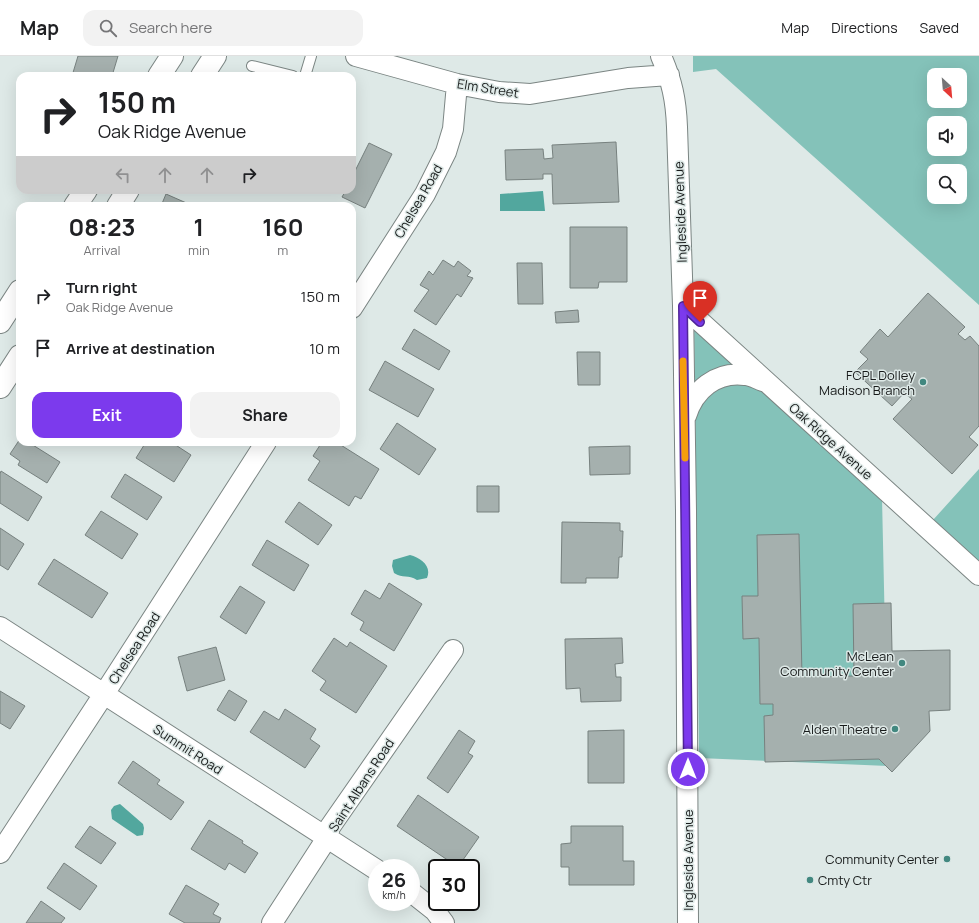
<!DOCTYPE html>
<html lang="en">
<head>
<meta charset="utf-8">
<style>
  :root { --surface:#fff; --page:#f2f2f2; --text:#202124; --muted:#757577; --line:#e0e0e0; --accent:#7c3aed }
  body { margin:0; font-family:Manrope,sans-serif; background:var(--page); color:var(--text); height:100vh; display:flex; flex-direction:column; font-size:15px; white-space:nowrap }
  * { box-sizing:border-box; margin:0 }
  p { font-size:13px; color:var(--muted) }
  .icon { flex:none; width:22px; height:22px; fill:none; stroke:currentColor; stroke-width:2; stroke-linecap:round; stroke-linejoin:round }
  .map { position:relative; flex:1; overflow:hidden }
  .drawer { position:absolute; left:16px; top:146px; width:340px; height:244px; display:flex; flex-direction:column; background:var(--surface); border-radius:12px; box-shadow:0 4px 16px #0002 }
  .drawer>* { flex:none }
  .banner { position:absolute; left:16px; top:16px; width:340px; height:122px; border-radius:12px; box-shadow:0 4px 16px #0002; background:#fff; color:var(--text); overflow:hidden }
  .needle { width:26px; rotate:154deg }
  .controls { position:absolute; left:927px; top:12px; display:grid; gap:8px }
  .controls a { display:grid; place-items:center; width:40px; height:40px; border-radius:8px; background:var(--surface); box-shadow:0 4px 16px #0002; font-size:20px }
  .speed { position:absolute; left:368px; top:803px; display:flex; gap:8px; font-size:20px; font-weight:700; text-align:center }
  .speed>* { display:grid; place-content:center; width:52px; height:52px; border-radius:50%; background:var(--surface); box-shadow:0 4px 16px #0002; line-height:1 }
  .speed small { font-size:10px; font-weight:400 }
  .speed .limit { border:2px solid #111; border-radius:6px; background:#fff; color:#111 }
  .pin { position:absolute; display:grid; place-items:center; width:34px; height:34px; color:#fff; margin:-41px -17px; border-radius:50% 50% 50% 0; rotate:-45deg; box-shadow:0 0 4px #0007 }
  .pin .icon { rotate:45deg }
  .me { position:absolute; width:44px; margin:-22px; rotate:0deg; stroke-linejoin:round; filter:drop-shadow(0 0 3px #0008) }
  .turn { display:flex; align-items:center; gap:14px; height:84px; padding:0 16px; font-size:18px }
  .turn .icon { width:52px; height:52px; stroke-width:2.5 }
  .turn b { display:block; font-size:28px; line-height:34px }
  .lanes { display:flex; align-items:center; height:38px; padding:0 16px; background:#0003; justify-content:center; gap:20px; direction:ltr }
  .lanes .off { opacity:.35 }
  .eta { display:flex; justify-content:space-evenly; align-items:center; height:68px; text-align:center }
  .eta b { font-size:24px; font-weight:700; line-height:28px }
  .button { display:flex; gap:8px; margin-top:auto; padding:8px 16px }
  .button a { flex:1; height:46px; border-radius:12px; background:var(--accent); color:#fff; font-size:16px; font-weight:700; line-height:46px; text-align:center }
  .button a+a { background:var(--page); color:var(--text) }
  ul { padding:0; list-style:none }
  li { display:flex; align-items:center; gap:12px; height:52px; padding:0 16px }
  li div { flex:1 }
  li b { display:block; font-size:15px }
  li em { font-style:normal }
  header { display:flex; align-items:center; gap:24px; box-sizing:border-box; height:56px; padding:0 20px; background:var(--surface); border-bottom:1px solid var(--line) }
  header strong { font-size:19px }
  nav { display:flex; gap:22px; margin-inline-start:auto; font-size:14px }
  .search { width:280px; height:36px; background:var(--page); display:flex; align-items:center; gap:10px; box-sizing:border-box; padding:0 14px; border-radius:12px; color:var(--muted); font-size:15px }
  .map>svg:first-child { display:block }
  .green { fill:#84c2b9; fill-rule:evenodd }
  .water { fill:#52a79e }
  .building { fill:#a5b0ae; stroke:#77817f }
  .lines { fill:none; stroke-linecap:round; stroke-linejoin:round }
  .service-casing { stroke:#7b8583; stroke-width:12 }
  .minor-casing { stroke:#7b8583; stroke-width:22 }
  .primary-casing { stroke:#7b8583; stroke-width:24 }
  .service { stroke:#fff; stroke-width:10 }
  .minor { stroke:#fff; stroke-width:20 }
  .primary { stroke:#fff; stroke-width:22 }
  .route-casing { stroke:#51269a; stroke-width:10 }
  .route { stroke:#7c3aed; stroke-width:7 }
  .slow { stroke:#f59e0b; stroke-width:7 }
  .poi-dot { fill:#428880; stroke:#dee9e7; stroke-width:1.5 }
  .labels { text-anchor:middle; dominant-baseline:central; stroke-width:3; stroke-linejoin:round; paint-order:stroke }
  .street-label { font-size:13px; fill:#171a1a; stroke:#dee9e7 }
  .poi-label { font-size:13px; fill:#171a1a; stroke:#dee9e7; text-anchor:end }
</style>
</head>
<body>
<header>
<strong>Map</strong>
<div class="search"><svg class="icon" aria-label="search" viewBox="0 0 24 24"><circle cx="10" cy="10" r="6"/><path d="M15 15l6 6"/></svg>Search here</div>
<nav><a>Map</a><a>Directions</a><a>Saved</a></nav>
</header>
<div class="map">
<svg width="979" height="867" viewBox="0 0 979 867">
  <rect width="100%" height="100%" fill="#dee9e7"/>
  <path class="green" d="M 693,0 L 979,0 L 979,249 L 716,13 L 693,16 ZM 934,19 L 960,19 L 960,45 L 934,45 ZM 934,67 L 960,67 L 960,93 L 934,93 ZM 934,115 L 960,115 L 960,141 L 934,141 Z
    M 694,261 L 882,442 L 888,710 L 699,702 Z
    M 979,413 L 979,509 L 933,464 Z"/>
  <path class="water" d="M 543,135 L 545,155 L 500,155 L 500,138 Z
    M 410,499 C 421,502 432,510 427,522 L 417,524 C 408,518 403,523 394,517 L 392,510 L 393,504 Z
    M 120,748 L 143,768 L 144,772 L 143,779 L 137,780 L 112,763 L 111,754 L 114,750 Z"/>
  <path class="building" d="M 78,0 L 118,0 L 112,20 L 72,20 Z
    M 616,86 L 619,146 L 553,148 L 552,118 L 543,118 L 543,123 L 506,124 L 505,94 L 543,93 L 544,103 L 553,102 L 552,89 Z
    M 369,87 L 392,98 L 365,152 L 342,141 L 346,134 L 352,134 L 352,121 Z
    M 166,138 L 191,149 L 190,150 L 161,150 Z
    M 570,171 L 627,171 L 627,226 L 599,226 L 598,232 L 570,232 Z
    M 443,204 L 454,211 L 458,205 L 471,215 L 467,220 L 473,222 L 461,241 L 457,238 L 436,269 L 414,255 L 429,234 L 420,229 L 429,215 L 433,219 Z
    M 517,207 L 542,207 L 543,248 L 518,248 Z
    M 928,237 L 965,271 L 958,278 L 965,284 L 970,280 L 979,290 L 979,370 L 969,381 L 978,389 L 952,418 L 893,363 L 912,343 L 904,337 L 892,350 L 855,316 L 868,303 L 860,296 L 880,273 L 888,281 Z
    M 578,254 L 579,266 L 556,267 L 555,256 Z
    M 414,273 L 450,295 L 439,314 L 402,293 Z
    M 577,296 L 600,296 L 600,329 L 578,329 Z
    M 385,305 L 434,333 L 418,361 L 369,334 Z
    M 397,367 L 436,393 L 419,419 L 380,393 Z
    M 20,383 L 20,386 L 28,386 L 60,406 L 47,427 L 18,409 L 20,405 L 10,398 Z
    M 146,386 L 171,386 L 191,399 L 174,426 L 136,402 Z
    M 322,386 L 336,386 L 379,413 L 361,443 L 355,440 L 349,450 L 308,424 L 320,405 L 313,400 Z
    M 630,390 L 630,418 L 590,419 L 589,391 Z
    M 1,415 L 42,441 L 28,465 L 0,447 L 0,418 Z
    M 125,418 L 162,441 L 147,464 L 111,441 Z
    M 477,430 L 499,430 L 499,456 L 477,456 Z
    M 299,446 L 332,469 L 318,489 L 285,466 Z
    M 101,455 L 138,478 L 122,503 L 85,479 Z
    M 562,466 L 620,467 L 620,475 L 623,475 L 622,501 L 619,501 L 618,522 L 586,522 L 586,527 L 561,527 Z
    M 0,472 L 24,488 L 8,514 L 0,509 Z
    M 799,478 L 802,621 L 854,620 L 853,548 L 891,547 L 892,595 L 950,594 L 950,654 L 929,655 L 930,675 L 892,716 L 879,703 L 765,706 L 764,660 L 773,659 L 773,648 L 760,648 L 759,582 L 743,583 L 742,540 L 758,540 L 757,479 Z
    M 267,484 L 309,509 L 294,535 L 252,509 Z
    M 54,503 L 108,537 L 92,562 L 38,528 Z
    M 389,527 L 422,548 L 394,595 L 360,574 L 364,566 L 351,558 L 365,534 L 380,543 Z
    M 240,530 L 265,546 L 246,578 L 220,561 Z
    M 334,582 L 347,591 L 350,586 L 387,610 L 356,657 L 320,634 L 326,625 L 312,615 Z
    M 622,582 L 623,607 L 615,608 L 616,621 L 621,621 L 621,645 L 581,646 L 580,632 L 566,633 L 565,583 Z
    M 216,591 L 225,624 L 187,635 L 178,601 Z
    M 229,634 L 247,645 L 235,665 L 217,654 Z
    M 0,635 L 25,650 L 10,673 L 0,667 Z
    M 285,653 L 316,673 L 310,683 L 320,690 L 305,712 L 250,676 L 264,655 L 279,664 Z
    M 459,674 L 475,685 L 468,697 L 473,700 L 448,737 L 427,722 Z
    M 624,674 L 624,727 L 588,727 L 588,675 Z
    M 133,705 L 160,724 L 157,728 L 184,746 L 171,764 L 118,727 Z
    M 418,739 L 479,781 L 458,811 L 397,770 Z
    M 209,764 L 243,785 L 242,787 L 258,797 L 245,817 L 229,807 L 225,814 L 191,793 Z
    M 90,770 L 116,787 L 101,808 L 75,791 Z
    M 571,770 L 623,770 L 623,805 L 634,805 L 634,829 L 569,829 L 569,811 L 561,811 L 561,788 L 571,787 Z
    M 64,807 L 97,830 L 80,854 L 47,832 Z
    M 186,829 L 219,848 L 213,858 L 221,862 L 219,867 L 185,867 L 169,858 Z
    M 41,845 L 65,862 L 61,867 L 26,867 Z"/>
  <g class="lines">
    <g class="service-casing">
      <path id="service" d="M 252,10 L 293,20
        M 305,20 L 311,0"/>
    </g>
    <g class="minor-casing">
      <path id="minor" d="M 356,0 L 457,28 L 499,36 L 530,38 L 628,22 L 669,19
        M 661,0 C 672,25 676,44 677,71 L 683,250 L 686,455 L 688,867
        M 683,250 L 979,519
        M 352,252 L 425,138 L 446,96 L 453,73 L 457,28
        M 686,360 C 694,334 716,315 745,319 C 751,319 757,323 763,325
        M 0,571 L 377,814
        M 0,797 L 104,638 L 266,386
        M 411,836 L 435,855 L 444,867
        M 272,867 L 327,782 L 330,771 L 453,594"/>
    </g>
    <g class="primary-casing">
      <path id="primary" d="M 159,20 L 172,0
        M 202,20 L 215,0
        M 75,150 L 86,134
        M 118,150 L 128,134
        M 0,266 L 20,235
        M 0,331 L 20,300"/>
    </g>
    <use href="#service" class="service"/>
    <use href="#minor" class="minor"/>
    <use href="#primary" class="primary"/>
  </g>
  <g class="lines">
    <g class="route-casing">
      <path id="route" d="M 688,713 L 683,250 L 700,266"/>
    </g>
    <use href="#route" class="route"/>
    <path class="slow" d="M 683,305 L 685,402"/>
  </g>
  <g class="poi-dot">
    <circle cx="923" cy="326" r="4"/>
    <circle cx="902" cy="607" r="4"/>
    <circle cx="895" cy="673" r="4"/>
    <circle cx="947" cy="803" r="4"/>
    <circle cx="810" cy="824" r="4"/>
  </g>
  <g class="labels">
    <g class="street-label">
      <text transform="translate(488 32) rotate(9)">Elm Street</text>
      <text transform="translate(418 145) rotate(-60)">Chelsea Road</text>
      <text transform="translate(680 156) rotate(-92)">Ingleside Avenue</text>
      <text transform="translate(831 385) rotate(42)">Oak Ridge Avenue</text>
      <text transform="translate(134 592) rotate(-57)">Chelsea Road</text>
      <text transform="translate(188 693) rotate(33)">Summit Road</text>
      <text transform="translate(361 729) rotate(-57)">Saint Albans Road</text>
      <text transform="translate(688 804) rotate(-90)">Ingleside Avenue</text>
    </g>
    <g class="poi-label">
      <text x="915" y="319">FCPL Dolley<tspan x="915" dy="15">Madison Branch</tspan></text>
      <text x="894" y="600">McLean<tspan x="894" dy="15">Community Center</tspan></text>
      <text x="887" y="673">Alden Theatre</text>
      <text x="939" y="803">Community Center</text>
      <text x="818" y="824" text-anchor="start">Cmty Ctr</text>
    </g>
  </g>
</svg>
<div class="controls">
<a><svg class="needle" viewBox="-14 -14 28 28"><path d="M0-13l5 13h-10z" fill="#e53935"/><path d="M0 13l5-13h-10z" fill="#757577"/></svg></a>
<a><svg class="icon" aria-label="sound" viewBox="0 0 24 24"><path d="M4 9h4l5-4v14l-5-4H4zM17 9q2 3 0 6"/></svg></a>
<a><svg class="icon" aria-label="search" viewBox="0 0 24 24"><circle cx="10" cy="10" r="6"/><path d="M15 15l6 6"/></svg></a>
</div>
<div class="speed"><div>26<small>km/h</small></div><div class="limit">30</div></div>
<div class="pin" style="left:700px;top:266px;background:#d93025"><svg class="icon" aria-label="arrive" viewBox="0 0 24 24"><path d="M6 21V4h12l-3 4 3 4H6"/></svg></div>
<svg class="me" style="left:688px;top:713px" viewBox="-20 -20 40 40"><circle r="17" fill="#7c3aed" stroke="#fff" stroke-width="3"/><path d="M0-11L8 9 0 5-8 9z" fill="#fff"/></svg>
<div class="banner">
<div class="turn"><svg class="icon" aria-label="right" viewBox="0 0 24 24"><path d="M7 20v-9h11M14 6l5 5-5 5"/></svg><div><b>150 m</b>Oak Ridge Avenue</div></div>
<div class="lanes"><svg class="icon off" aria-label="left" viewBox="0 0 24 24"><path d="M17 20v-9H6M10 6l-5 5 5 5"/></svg><svg class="icon off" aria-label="ahead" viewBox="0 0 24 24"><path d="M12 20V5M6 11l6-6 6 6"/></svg><svg class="icon off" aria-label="ahead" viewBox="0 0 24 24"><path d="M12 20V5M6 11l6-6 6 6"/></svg><svg class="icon" aria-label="right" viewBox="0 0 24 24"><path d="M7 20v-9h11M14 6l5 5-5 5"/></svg></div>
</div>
<section class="drawer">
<div class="eta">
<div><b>08:23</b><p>Arrival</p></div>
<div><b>1</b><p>min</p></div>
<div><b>160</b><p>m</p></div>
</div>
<ul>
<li><svg class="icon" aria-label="right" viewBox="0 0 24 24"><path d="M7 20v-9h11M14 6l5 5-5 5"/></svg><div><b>Turn right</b><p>Oak Ridge Avenue</p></div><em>150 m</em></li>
<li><svg class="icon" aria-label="arrive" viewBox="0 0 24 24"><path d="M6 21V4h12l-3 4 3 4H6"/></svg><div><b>Arrive at destination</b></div><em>10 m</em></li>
</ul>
<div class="button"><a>Exit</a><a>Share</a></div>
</section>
</div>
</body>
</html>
